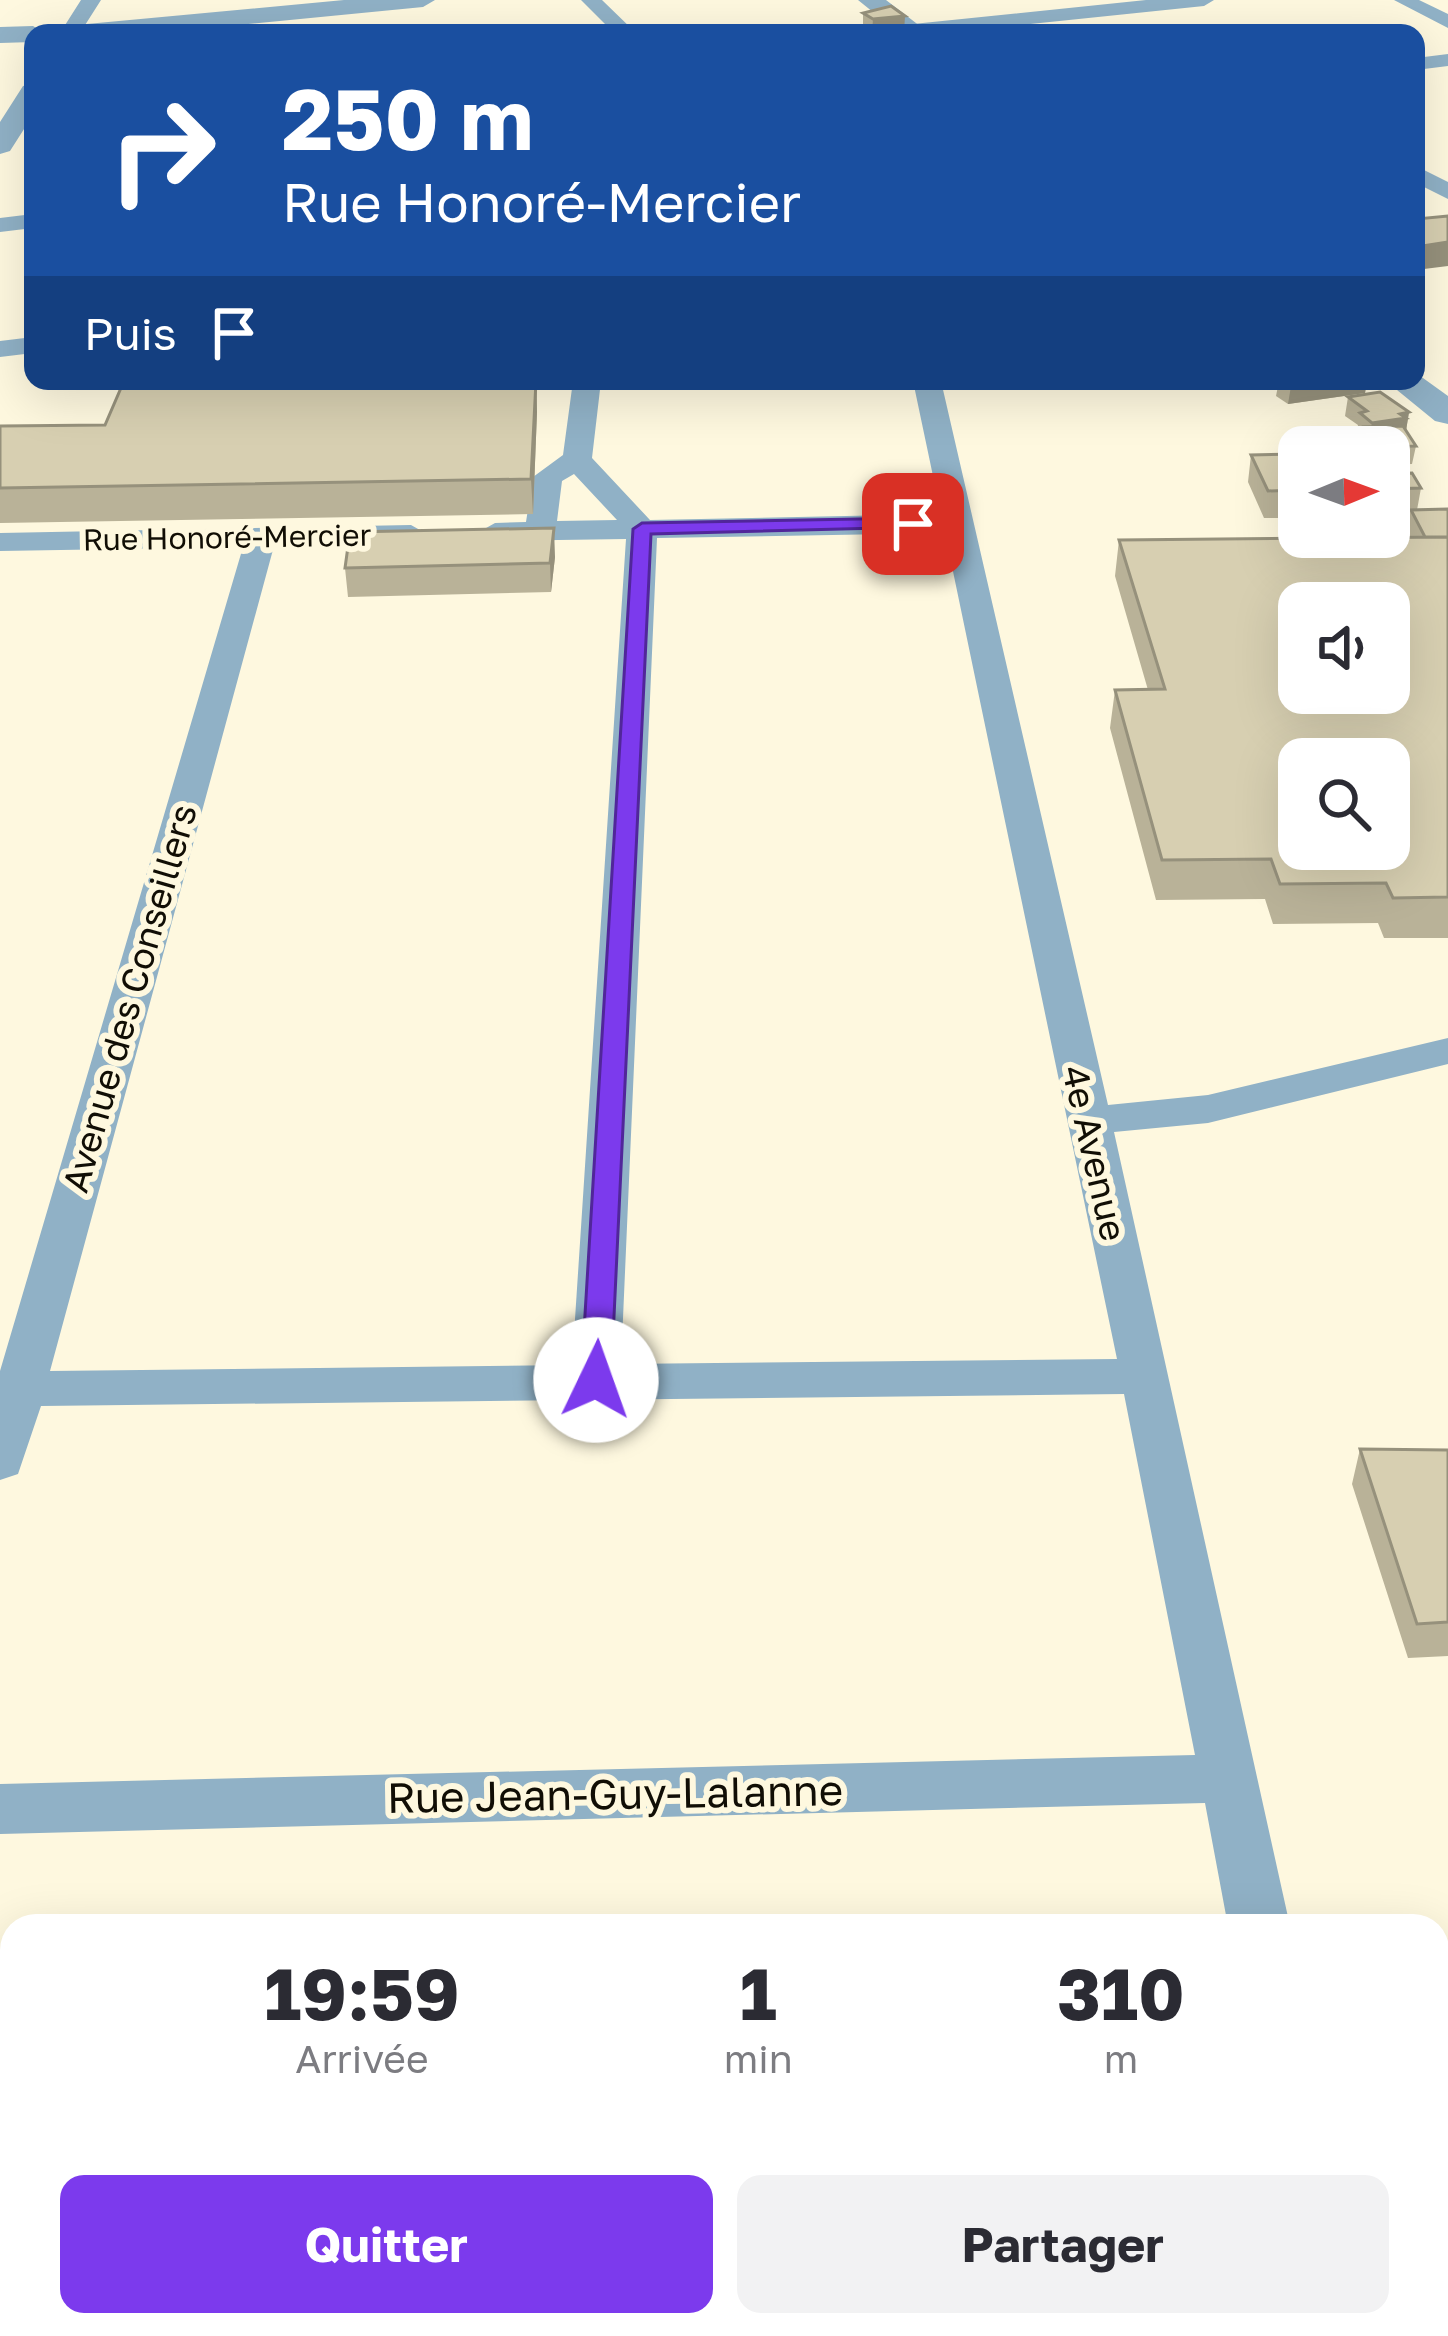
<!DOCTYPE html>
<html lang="fr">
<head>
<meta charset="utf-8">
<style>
  :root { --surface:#fff; --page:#f2f2f3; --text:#2b2b33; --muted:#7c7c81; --accent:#7c3aed }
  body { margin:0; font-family:"Golos Text",sans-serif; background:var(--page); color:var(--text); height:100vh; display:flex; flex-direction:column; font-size:45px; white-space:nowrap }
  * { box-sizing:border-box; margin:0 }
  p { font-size:39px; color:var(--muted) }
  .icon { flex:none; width:66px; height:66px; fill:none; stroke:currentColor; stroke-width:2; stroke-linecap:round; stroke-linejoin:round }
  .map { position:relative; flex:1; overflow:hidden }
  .details { position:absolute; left:0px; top:1914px; width:1449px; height:423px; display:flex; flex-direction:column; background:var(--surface); border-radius:36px 36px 0 0; box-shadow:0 12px 48px #0002 }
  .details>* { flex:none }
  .guide { position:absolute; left:24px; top:24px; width:1401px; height:366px; border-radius:24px; box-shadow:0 12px 48px #0002; background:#1a4fa0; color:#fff; overflow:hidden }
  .needle { width:78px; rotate:89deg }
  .buttons { position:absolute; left:1278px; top:426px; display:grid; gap:24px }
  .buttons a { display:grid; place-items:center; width:132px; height:132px; border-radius:24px; background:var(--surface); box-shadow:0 12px 48px #0002; font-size:60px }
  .pin { position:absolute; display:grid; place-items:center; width:102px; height:102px; color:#fff; margin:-51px; border-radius:24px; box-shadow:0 6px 18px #0006 }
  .me { position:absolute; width:132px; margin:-66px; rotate:3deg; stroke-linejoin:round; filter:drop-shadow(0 0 9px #0008) }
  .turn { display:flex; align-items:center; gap:42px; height:252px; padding:0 60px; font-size:54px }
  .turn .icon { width:156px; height:156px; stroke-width:2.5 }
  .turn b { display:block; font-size:84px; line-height:102px }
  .then { display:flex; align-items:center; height:114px; padding:0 60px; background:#0003; gap:24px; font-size:45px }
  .eta { display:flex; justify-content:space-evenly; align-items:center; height:204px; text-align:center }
  .eta b { font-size:72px; font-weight:700; line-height:84px }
  .action { display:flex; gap:24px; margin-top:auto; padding:24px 60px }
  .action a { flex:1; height:138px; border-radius:24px; background:var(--accent); color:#fff; font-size:48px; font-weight:700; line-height:138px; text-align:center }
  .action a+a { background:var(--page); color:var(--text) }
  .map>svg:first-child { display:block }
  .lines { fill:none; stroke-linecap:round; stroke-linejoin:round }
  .minor { fill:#90b1c6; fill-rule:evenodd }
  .tertiary { fill:#90b1c6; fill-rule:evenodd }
  .wall { fill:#b9b298 }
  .shaded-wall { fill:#96917c }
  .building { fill:#d7cfb1; stroke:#96917c; stroke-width:3; fill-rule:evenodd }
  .route { fill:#7c3aed; stroke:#51269a; stroke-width:3 }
  .labels { text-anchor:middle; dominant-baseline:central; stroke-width:12; stroke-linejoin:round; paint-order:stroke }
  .far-street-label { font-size:30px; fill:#110e05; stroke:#fef8df }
  .street-label { font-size:36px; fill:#110e05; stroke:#fef8df }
  .near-street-label { font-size:42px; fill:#110e05; stroke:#fef8df }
</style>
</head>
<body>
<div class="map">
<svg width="1448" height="2336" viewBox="0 0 1448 2336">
  <rect width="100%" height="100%" fill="#fef8df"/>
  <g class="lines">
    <path class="minor" d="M 81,0 L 101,0 L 80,33 L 60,33 Z
      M 581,0 L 602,0 L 636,33 L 614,33 Z
      M 1146,0 L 1214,0 L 1204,6 L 943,33 L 903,30 L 913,24 Z
      M 1394,0 L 1419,0 L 1448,14 L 1448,28 Z
      M 1448,54 L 1448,66 L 1416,70 L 1416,58 Z
      M 1416,166 L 1448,182 L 1448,199 L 1416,183 Z
      M 33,214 L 33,228 L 0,232 L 0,218 Z
      M 33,337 L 33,353 L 0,357 L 0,341 Z
      M 573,381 L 601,381 L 592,458 L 650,520 L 941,514 L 913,381 L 941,381 L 1108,1105 L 1208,1095 L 1448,1038 L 1448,1064 L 1208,1123 L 1114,1132 L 1290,1926 L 1228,1926 L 1205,1803 L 0,1834 L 0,1784 L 1195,1755 L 1124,1394 L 41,1406 L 18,1474 L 0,1480 L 0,1371 L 243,547 L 0,551 L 0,533 L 411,525 L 427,534 L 411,543 L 274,546 L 50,1371 L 572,1365 L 626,539 L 495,541 L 479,532 L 495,523 L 526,522 L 533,477 L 563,455 ZM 574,474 L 617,520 L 557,521 L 562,481 ZM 945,533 L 1117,1359 L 621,1364 L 657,538 Z
      M 1306,2325 L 1376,2325 L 1378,2336 L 1308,2336 Z"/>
    <path class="tertiary" d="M 344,0 L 435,0 L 423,7 L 157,33 L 63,33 L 76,25 Z
      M 858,0 L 886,0 L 929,33 L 899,33 Z
      M 0,27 L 33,26 L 45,33 L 33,33 L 33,42 L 0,43 Z
      M 33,84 L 33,115 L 10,151 L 0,154 L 0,122 L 23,86 Z
      M 1416,373 L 1448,396 L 1448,424 L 1435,421 L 1386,381 L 1416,381 Z"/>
  </g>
  <path class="wall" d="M 863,13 L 904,33 L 863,33 Z
    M 536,381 L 537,412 L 533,514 L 0,523 L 0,426 L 105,425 Z
    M 1273,381 L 1367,381 L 1365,393 L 1288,404 L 1276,396 L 1279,381 Z
    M 1348,397 L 1409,412 L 1406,430 L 1416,446 L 1412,464 L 1389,465 L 1389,447 L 1339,447 L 1341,435 L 1361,435 L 1357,431 L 1358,425 L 1345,416 Z
    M 1299,454 L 1299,518 L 1264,518 L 1248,482 L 1251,455 Z
    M 1389,474 L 1421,488 L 1417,510 L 1448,509 L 1448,938 L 1384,938 L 1378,923 L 1273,924 L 1265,899 L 1156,900 L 1110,728 L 1115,690 L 1148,690 L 1115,576 L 1119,540 L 1411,538 L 1407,529 L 1409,516 L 1389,516 Z
    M 555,557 L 551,592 L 348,597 L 345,568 Z
    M 1360,1449 L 1448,1450 L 1448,1656 L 1408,1658 L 1352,1484 Z"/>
  <path class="shaded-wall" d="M 905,16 L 904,33 L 872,33 L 873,19 Z
    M 1448,242 L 1448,266 L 1416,270 L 1416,247 Z
    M 536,381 L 537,412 L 533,514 L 531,479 Z
    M 1326,381 L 1367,381 L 1365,393 L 1288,404 L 1291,386 Z
    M 1409,412 L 1406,431 L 1369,441 L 1372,423 Z
    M 554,528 L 555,557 L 551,592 L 550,563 Z"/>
  <path class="building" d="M 891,6 L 905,16 L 873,19 L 863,13 Z
    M 1448,216 L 1448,242 L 1416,247 L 1416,219 Z
    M 124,381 L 536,381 L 531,479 L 0,488 L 0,426 L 105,425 Z
    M 1284,381 L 1326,381 L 1291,386 Z
    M 1380,392 L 1409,412 L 1400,414 L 1406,418 L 1372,423 L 1360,413 L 1367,411 L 1348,397 Z
    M 1403,426 L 1416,446 L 1348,447 L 1341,435 L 1368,434 L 1364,427 Z
    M 1299,454 L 1299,490 L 1268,491 L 1251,455 Z
    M 1412,473 L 1421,488 L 1389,489 L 1389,474 Z
    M 1448,509 L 1448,537 L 1425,537 L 1411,510 Z
    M 554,528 L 550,563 L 345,568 L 350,532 Z
    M 1448,537 L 1448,897 L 1393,898 L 1386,883 L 1280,884 L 1271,859 L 1162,860 L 1115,690 L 1165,689 L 1119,540 ZM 1299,603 L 1389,603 L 1389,693 L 1299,693 ZM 1299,759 L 1389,759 L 1389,849 L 1299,849 Z
    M 1360,1449 L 1448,1450 L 1448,1622 L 1417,1624 Z"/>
  <path class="route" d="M 913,518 L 923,524 L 920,527 L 651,534 L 611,1380 L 596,1391 L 585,1388 L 581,1380 L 633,529 L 642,523 Z"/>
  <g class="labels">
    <g class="far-street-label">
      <text transform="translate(227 537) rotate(-1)">Rue Honoré-Mercier</text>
    </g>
    <g class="street-label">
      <text transform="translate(129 998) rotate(-74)">Avenue des Conseillers</text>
      <text transform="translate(1095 1153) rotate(77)">4e Avenue</text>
    </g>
    <g class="near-street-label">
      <text transform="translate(615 1793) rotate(-1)">Rue Jean-Guy-Lalanne</text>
    </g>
  </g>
</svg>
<div class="buttons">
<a><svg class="needle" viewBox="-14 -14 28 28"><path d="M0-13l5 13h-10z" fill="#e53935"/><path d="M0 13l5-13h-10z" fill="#7c7c81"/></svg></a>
<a><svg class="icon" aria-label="sound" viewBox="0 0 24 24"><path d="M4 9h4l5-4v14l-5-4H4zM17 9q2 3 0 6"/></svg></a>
<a><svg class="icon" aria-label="search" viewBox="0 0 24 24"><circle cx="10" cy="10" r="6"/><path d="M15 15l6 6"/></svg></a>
</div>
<div class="pin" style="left:913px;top:524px;background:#d93025"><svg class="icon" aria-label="arrive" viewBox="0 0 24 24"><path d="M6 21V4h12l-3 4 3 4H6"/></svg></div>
<svg class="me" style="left:596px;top:1380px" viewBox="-20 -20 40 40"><circle r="19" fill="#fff"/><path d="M0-13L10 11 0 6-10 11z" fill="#7c3aed"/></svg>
<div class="guide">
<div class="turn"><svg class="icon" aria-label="right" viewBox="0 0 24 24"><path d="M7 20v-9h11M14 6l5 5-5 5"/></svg><div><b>250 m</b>Rue Honoré-Mercier</div></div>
<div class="then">Puis<svg class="icon" aria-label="arrive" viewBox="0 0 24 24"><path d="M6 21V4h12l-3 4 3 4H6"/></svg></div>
</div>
<section class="details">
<div class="eta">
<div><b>19:59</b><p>Arrivée</p></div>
<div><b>1</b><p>min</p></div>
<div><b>310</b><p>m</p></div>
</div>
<div class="action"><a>Quitter</a><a>Partager</a></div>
</section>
</div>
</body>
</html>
